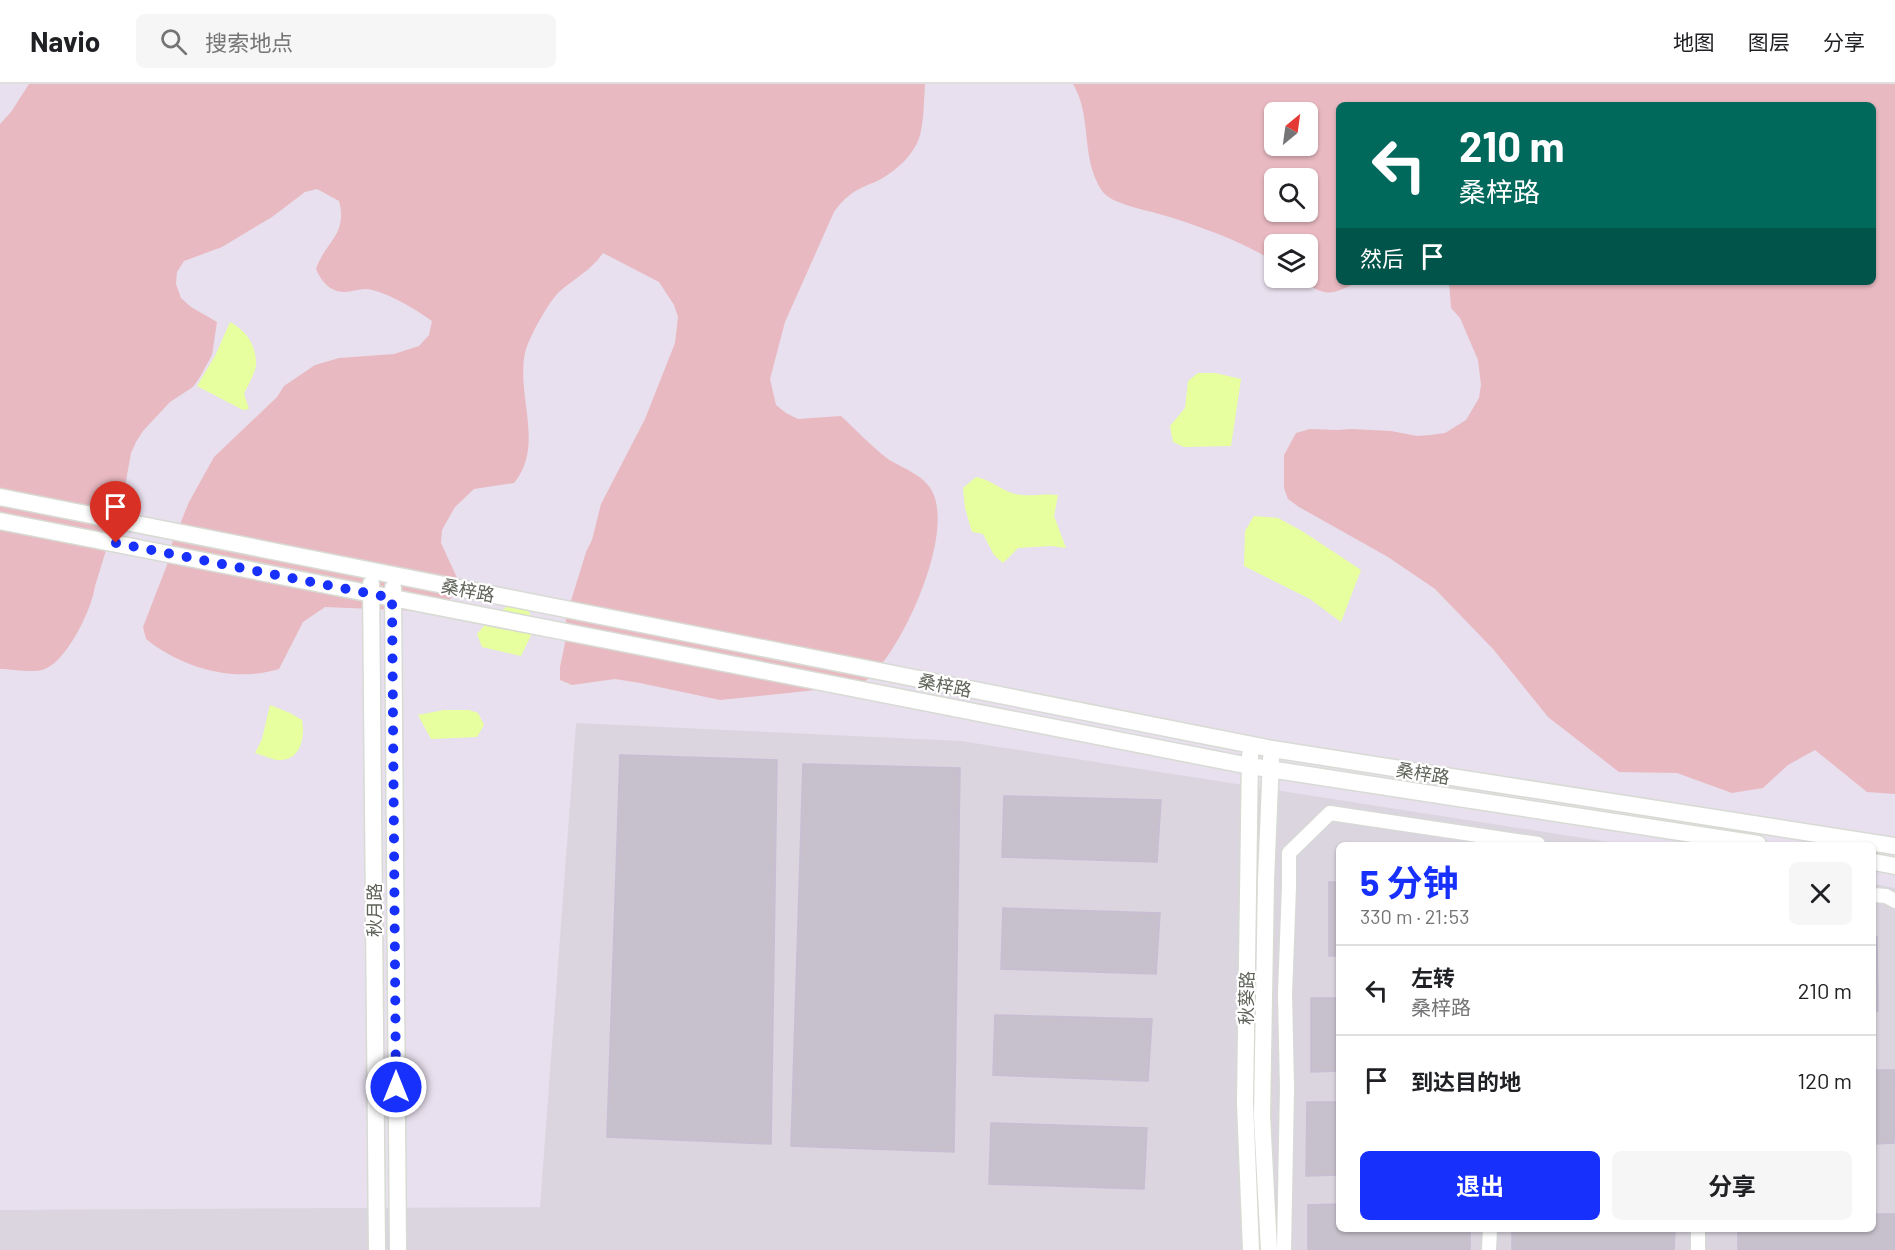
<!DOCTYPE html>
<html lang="zh">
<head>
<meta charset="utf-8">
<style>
  :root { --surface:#fff; --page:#f6f6f6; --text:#202124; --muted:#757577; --line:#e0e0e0; --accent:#1830fc }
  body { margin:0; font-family:Barlow,"Noto Sans SC",sans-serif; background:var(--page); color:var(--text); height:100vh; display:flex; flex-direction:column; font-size:22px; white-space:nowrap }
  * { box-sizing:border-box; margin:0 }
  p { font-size:20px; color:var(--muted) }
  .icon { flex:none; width:33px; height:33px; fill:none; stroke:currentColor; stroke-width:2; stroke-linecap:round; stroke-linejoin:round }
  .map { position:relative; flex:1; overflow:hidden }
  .panel { position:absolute; left:1336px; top:758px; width:540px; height:390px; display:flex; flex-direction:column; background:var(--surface); border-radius:9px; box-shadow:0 2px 4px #0004 }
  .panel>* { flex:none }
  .hud { position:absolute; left:1336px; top:18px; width:540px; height:183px; border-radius:9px; box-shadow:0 2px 4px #0004; background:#00695c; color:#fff; overflow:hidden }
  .needle { width:39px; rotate:29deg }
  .fabs { position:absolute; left:1264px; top:18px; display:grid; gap:12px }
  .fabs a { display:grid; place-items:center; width:54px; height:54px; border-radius:9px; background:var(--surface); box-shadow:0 2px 4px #0004; font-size:30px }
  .pin { position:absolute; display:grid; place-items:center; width:51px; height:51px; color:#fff; margin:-62px -26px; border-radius:50% 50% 50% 0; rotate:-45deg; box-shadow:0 0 6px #0007 }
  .pin .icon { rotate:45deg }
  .me { position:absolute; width:66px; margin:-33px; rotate:0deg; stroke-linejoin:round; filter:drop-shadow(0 0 4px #0008) }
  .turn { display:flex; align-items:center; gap:21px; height:126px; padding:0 24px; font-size:27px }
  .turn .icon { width:78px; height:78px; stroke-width:2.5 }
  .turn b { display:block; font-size:42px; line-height:51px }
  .then { display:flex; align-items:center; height:57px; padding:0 24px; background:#0003; gap:12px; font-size:22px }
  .round { display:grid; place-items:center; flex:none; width:63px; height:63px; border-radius:9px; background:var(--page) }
  .summary { display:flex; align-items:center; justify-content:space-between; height:102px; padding:0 24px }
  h1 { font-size:36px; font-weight:700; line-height:45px; color:var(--accent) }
  .cta { display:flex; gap:12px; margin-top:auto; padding:12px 24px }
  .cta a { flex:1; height:69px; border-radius:9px; background:var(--accent); color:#fff; font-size:24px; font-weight:700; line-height:69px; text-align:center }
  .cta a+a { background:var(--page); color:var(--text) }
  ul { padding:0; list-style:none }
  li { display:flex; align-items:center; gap:18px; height:90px; padding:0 24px; border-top:2px solid var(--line) }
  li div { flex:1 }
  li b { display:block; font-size:22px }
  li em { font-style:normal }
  header { display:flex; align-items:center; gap:36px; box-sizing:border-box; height:84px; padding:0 30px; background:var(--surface); border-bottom:2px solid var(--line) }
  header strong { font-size:28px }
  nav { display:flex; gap:33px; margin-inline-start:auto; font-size:21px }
  .search { width:420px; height:54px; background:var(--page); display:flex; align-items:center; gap:15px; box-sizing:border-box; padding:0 21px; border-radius:9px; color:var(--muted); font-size:22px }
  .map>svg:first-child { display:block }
  .industrial { fill:#dad5de }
  .green { fill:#e9b9c1; fill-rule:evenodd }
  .water { fill:#e7ff9e }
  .building { fill:#c7c1cd; stroke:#c8bdd3; stroke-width:1.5 }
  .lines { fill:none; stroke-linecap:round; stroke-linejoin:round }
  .minor-casing { stroke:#d7dbd3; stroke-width:16 }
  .tertiary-casing { stroke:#d7dbd3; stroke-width:19 }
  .minor { stroke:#fff; stroke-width:14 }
  .tertiary { stroke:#fff; stroke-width:16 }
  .route { stroke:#1830fc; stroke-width:10; stroke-dasharray:0 18 }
  .labels { text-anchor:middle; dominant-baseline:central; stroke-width:4.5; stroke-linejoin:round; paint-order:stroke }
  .street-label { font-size:18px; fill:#5f6359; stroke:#fff }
</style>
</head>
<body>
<header>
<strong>Navio</strong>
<div class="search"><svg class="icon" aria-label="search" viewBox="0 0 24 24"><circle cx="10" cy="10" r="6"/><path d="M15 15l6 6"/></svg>搜索地点</div>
<nav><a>地图</a><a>图层</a><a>分享</a></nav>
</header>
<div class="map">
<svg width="1895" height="1166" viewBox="0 0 1895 1166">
  <rect width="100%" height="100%" fill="#e8e0ee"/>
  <path class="industrial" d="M 576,639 L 961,657 L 1621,760 L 1340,760 L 1340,1144 L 1874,1144 L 1874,800 L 1895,804 L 1895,1166 L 0,1166 L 0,1126 L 540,1123 Z"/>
  <path class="green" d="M 29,0 L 925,0 C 924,15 924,32 921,47 C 917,69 895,89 875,98 C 857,105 846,111 834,128 L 785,238 L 770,295 L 776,321 L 786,329 L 798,335 L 841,332 C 856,346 871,362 888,375 C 902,384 924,391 932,407 C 955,450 903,565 868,595 C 857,604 830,608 816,606 L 720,616 L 640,599 L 615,595 L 572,601 L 560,596 L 560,583 L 565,559 L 566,533 L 586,468 L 592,456 L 601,420 L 645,335 L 675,259 L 678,233 L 674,221 L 659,198 L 603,169 C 592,186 573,195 558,209 C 547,221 529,253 525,269 C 516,313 545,361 514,399 L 474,405 L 455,423 L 442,446 L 441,459 L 458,496 L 456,509 L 446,519 L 420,527 L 325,523 L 303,538 L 279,585 C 234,599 182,584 146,555 L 143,543 L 167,481 L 169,467 L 189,418 L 214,373 L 277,313 L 284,302 L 315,281 L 339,274 L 394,270 L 419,262 L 429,251 L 432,237 C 417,226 390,210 372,206 C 362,203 354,208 344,208 C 330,208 321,197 316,185 C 325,158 348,151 339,117 L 317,105 L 305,108 L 272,133 L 222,163 L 184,177 L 177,188 L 176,200 L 181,214 L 191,223 L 217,238 L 212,271 L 200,293 L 193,303 L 170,318 L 143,347 L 136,358 L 131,369 L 124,408 L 95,502 C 92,525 66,580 42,586 C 32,589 11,585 0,585 L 0,40 L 11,28 Z
    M 1073,0 L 1895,0 L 1895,710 L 1867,708 L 1815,666 L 1788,681 L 1763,704 L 1732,709 L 1677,689 L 1619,688 L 1548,633 L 1493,565 L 1435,505 L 1388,473 L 1299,423 L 1288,415 L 1284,404 L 1284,371 L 1296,349 L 1310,345 L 1337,346 L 1352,345 L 1391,347 L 1417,352 L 1430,351 L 1445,349 L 1466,336 L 1479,314 L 1481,301 L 1478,276 L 1460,234 L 1451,224 L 1449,198 L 1874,198 L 1874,21 L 1340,21 L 1340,198 L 1358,198 C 1326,214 1326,211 1296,194 L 1308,194 L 1308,160 L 1275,160 L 1275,178 C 1242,158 1210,146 1173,134 C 1155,128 1134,125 1116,117 C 1106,113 1101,107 1097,98 C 1082,67 1091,30 1073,0 ZM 1275,28 L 1308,28 L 1308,62 L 1275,62 ZM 1275,94 L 1308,94 L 1308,128 L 1275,128 Z"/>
  <path class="water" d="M 230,238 C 246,247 256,260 256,280 C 256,289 247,302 244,310 L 249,325 L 243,326 L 197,302 L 215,272 Z
    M 1198,289 L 1215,289 L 1241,295 L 1231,362 L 1184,363 L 1173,358 L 1170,342 L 1185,324 L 1188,297 Z
    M 976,393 C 992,396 1002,407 1015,410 C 1030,413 1043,409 1058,411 L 1054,432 L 1066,464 L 1051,462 L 1018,464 L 1003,479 L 994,471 L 983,450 L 972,448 L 965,424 L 963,404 Z
    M 1254,432 L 1278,434 L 1302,447 L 1361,486 L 1341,538 L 1310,515 L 1244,482 L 1245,447 Z
    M 513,518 L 525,521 L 536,541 L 521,572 L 482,563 L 477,550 L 489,536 Z
    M 270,621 L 290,629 L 302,636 C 305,653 301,677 279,676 C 272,676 263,671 255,669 L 262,655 Z
    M 444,626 L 469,626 L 478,629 L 484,641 L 477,653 L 431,655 L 418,631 Z"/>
  <path class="building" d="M 620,671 L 777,676 L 771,1060 L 607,1053 Z
    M 803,680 L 960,684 L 954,1068 L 791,1062 Z
    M 1004,712 L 1161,716 L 1157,778 L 1002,773 Z
    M 1329,798 L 1340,798 L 1340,872 L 1329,872 Z
    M 1003,824 L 1160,829 L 1156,890 L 1001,885 Z
    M 1874,853 L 1877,853 L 1878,927 L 1874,927 Z
    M 1311,914 L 1340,914 L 1340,987 L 1311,988 Z
    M 995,931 L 1152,935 L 1148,997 L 993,991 Z
    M 1874,986 L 1895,986 L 1894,1059 L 1874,1060 Z
    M 1307,1018 L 1340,1018 L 1340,1091 L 1306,1092 Z
    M 991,1039 L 1147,1044 L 1144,1105 L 989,1100 Z
    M 1340,1120 L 1340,1144 L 1470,1144 L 1470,1166 L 1308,1166 L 1308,1121 Z
    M 1874,1130 L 1895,1130 L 1895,1166 L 1738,1166 L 1738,1144 L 1874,1144 Z
    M 1512,1144 L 1675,1144 L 1674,1166 L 1512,1166 Z"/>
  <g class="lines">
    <g class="minor-casing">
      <path id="minor" d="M 1874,811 L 1886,812 L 1895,817
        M 1698,1144 L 1698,1166
        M 1284,1166 L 1287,1004 L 1285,910 L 1289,802 L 1289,769 L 1330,729 L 1538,760
        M 1489,1166 L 1490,1144"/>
    </g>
    <g class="tertiary-casing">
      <path id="tertiary" d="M 0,413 L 1272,665 L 1895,762
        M 0,437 L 1250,682 L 1758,760
        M 371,500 L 377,1166
        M 393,504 L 398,1166
        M 1250,671 L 1245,1019 L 1251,1166
        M 1874,778 L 1895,782
        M 1269,1166 L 1262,1032 L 1266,796 L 1271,675"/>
    </g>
    <use href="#minor" class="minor"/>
    <use href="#tertiary" class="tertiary"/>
  </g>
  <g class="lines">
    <path class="route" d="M 116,459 L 392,514 L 396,1003"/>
  </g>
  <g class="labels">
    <g class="street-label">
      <text transform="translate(468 506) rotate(11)">桑梓路</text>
      <text transform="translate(945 601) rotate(11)">桑梓路</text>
      <text transform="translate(1423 689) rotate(9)">桑梓路</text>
      <text transform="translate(374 826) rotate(-90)">秋月路</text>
      <text transform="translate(1246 914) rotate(-89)">秋葵路</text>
    </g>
  </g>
</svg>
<div class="fabs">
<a><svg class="needle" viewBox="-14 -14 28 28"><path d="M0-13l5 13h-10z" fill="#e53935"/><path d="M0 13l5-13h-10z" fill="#757577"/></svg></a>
<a><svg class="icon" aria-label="search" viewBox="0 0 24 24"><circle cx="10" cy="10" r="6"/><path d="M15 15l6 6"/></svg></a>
<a><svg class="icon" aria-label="layers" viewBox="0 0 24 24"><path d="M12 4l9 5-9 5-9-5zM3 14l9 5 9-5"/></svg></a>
</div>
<div class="pin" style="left:116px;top:459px;background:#d93025"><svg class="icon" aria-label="arrive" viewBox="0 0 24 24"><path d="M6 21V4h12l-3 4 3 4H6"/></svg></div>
<svg class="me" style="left:396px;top:1003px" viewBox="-20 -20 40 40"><circle r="17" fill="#1830fc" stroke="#fff" stroke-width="3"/><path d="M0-11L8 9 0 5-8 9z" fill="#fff"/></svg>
<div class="hud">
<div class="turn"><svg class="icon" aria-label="left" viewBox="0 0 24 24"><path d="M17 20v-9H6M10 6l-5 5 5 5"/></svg><div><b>210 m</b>桑梓路</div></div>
<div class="then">然后<svg class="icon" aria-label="arrive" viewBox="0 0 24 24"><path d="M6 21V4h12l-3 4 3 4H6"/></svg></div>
</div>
<section class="panel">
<div class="summary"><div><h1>5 分钟</h1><p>330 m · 21:53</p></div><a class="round"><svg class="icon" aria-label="close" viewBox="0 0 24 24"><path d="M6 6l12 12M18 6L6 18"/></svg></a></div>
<ul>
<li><svg class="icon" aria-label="left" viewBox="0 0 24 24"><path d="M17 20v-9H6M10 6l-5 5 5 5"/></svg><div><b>左转</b><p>桑梓路</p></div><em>210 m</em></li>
<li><svg class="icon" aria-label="arrive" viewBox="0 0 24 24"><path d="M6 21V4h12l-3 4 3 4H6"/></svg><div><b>到达目的地</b></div><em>120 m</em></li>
</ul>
<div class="cta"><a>退出</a><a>分享</a></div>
</section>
</div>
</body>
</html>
